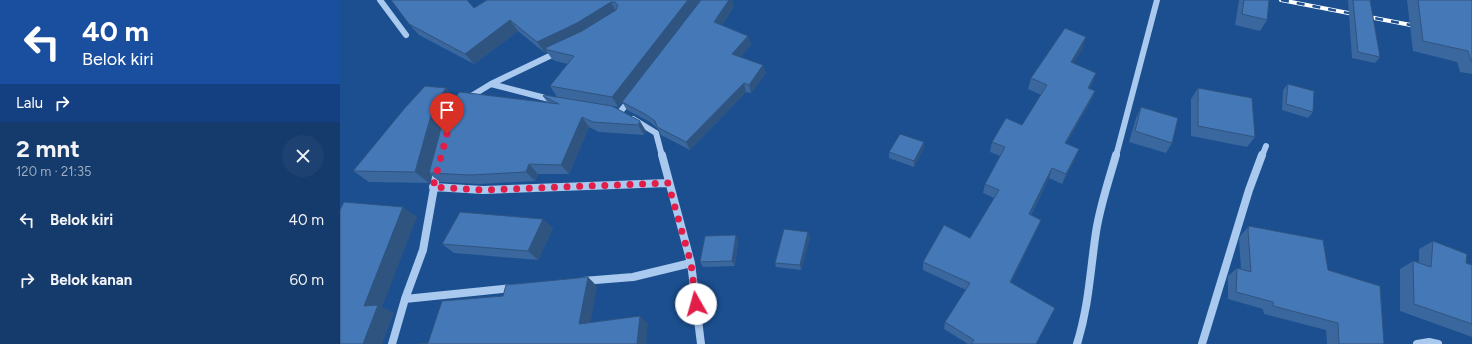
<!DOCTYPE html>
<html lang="id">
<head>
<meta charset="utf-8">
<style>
  :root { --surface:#143b6b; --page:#1d4271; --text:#f1f3f6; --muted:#9dadc1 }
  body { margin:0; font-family:Figtree,sans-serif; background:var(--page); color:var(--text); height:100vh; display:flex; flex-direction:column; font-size:15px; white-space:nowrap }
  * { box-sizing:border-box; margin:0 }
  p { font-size:13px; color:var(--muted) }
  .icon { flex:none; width:22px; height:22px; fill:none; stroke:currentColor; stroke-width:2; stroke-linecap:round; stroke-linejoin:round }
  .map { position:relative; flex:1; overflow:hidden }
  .details { display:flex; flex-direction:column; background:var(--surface); width:340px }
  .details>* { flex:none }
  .top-card { background:#1a4fa0; color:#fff; overflow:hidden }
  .pin { position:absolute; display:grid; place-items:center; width:34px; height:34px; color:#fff; margin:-41px -17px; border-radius:50% 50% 50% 0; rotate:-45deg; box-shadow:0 0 4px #0007 }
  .pin .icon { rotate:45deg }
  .me { position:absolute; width:44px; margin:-22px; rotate:353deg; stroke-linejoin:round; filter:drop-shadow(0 0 3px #0008) }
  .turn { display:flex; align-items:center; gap:14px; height:84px; padding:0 16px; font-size:18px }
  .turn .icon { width:52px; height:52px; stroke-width:2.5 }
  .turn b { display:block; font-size:28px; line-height:34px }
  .then { display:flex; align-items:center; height:38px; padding:0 16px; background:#0003; gap:8px; font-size:15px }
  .round { display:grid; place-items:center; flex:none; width:42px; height:42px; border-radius:21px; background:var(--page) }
  .headline { display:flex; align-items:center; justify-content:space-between; height:68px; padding:0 16px }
  h1 { font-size:24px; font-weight:700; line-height:30px }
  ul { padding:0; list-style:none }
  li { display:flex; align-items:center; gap:12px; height:60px; padding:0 16px }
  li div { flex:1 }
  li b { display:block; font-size:15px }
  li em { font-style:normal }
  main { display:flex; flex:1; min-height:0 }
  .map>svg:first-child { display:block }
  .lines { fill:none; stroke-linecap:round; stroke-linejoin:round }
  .minor-far1 { stroke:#a9c9ee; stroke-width:6 }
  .minor { stroke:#a9c9ee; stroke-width:8 }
  .rail-casing { stroke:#fff; stroke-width:4 }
  .rail { stroke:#1b4f8f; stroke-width:2.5; stroke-dasharray:8; stroke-linecap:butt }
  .wall { fill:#3a679d }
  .shaded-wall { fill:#305480 }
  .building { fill:#4478b7; stroke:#305480 }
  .route { stroke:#e11d48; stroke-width:7; stroke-dasharray:0 12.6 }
</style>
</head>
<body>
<main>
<section class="details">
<div class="top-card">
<div class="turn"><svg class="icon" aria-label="left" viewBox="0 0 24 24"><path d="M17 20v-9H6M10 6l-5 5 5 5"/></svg><div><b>40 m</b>Belok kiri</div></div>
<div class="then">Lalu<svg class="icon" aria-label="right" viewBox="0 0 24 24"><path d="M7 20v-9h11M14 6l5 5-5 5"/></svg></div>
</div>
<div class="headline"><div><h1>2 mnt</h1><p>120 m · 21:35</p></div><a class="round"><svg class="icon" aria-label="close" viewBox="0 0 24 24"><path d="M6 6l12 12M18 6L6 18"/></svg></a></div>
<ul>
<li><svg class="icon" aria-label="left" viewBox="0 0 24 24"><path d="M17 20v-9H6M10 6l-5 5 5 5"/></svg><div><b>Belok kiri</b></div><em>40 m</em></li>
<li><svg class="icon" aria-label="right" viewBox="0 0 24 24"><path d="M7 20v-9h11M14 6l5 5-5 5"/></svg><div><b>Belok kanan</b></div><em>60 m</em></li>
</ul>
</section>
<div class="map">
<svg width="1132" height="344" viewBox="0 0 1132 344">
  <rect width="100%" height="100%" fill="#1b4f8f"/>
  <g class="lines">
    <path class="minor-far1" d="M 40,0 L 66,35
      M 151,84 L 213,100
      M 128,98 L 151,84 L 218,52
      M 280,112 L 290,100
      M 293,119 L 316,133 L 322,156
      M 776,156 L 817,0
      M 922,156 L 926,146"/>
    <path class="minor" d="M 322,155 L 351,263 L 361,344
      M 93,187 L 143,190 L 328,183
      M 243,281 L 293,277 L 351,263
      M 65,299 L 173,288
      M 52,344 L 65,299 L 83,250 L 97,171
      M 737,344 C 749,305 750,272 756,232 C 760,206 769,180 776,155
      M 862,344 L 909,190 L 922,155
      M 1077,344 L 1089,342 L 1098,344"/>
    <g class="rail-casing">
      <path id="rail" d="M 941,0 L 1081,27"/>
    </g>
    <use href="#rail" class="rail"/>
  </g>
  <path class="wall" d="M 147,0 L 360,0 L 298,81 L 394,6 L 382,25 L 408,36 L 411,45 L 400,57 L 426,73 L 411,93 L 406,92 L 350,150 L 321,135 L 318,129 L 310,122 L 287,110 L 282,102 L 278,107 L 231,99 L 272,106 L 306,131 L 304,135 L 259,132 L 249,127 L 229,174 L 198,174 L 195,181 L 140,184 L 100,182 L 91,175 L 89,183 L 29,182 L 13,171 L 106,88 L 114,98 L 208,103 L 203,96 L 217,97 L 210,86 L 228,64 L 215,61 L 212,59 L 207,52 L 205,53 L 178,31 L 134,64 L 79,35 L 69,24 L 134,8 Z
    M 899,0 L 929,0 L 927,20 L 920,31 L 895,25 Z
    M 1008,0 L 1030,0 L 1040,57 L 1035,63 L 1012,58 Z
    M 1067,0 L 1132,0 L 1132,74 L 1120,72 L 1117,62 L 1073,51 Z
    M 743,48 L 733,63 L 756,73 L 752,84 L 750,88 L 755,91 L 751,101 L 726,144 L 739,149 L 735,159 L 722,184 L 709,178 L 691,215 L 701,220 L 697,229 L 671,282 L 696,344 L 628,344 L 604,329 L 605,322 L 626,290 L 583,270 L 583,262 L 630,238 L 654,198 L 643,193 L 645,184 L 660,156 L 650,152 L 652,142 L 682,125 L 701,95 L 688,89 L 691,78 Z
    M 948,84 L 973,112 L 968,118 L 942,110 L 943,90 Z
    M 858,88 L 915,137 L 907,147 L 851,136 L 851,99 Z
    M 801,107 L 832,143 L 826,153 L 789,142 L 796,118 Z
    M 584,148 L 574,167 L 549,158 L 549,152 Z
    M 909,226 L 988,270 L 1044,344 L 987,344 L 986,330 L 924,314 L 923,309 L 888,299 L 888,276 L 897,268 L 901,269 L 899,239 L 901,235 Z
    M 213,228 L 198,260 L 114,253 L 102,244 Z
    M 468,232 L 470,237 L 461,270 L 436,267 L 435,263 Z
    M 398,240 L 395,266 L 363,267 L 360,262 Z
    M 1093,241 L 1126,263 L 1132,265 L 1132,337 L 1060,311 L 1060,269 L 1073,261 L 1079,262 L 1079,249 Z"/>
  <path class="shaded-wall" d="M 348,0 L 360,0 L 278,107 L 272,97 Z
    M 389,0 L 392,0 L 394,6 L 378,32 L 374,22 Z
    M 271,2 L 277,13 L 244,34 L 205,48 L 207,52 L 205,53 L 197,42 Z
    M 170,20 L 178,31 L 134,64 L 125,54 Z
    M 408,36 L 411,45 L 395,63 L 392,54 Z
    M 746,37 L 743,48 L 727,73 L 731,62 Z
    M 423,65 L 426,73 L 411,93 L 409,85 Z
    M 756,73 L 752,84 L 744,98 L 748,88 Z
    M 404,83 L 406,92 L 350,150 L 346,142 Z
    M 106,88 L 117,101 L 89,173 L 91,175 L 89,183 L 75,172 L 93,108 Z
    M 755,91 L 751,101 L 721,153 L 725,143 Z
    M 242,117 L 249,127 L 229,174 L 221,165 Z
    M 300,121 L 306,131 L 304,135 L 298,125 Z
    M 584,142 L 584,148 L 574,167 L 574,161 Z
    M 739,149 L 735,159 L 722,184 L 726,174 Z
    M 189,164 L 198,174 L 195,181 L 186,172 Z
    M 712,168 L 709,178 L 686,223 L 689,214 Z
    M 63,207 L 77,217 L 42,307 L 54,313 L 42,344 L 23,344 L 24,306 Z
    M 203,219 L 213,228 L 198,260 L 188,251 Z
    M 701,220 L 697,229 L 667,290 L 670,282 Z
    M 468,232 L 470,237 L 461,270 L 460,265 Z
    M 396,235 L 398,240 L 395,266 L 392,261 Z
    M 248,277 L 257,286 L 249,332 L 239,324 Z
    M 300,316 L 308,324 L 306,344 L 297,344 Z"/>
  <path class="building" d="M 51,0 L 127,0 L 134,8 L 147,0 L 348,0 L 272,97 L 210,86 L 234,56 L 208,50 L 205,48 L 242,31 L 276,10 L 278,5 L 275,2 L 271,2 L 237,23 L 197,42 L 170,20 L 125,54 L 69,24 Z
    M 361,0 L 389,0 L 374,22 L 408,36 L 392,54 L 423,65 L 409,85 L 404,83 L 346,142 L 317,127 L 315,121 L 305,114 L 282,102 Z
    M 904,0 L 929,0 L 927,20 L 902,14 Z
    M 1013,0 L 1030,0 L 1040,57 L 1018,52 Z
    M 1078,0 L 1132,0 L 1132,62 L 1131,61 L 1128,51 L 1083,41 Z
    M 725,28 L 746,37 L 731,62 L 756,73 L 748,88 L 755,91 L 725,143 L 739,149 L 726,174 L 712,168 L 689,214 L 701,220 L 670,282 L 715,308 L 696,344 L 631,344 L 634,340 L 605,322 L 630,283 L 583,262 L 604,225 L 630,238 L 659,190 L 645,184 L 665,147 L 652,142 L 666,118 L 682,125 L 707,85 L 691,78 Z
    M 948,84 L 974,91 L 973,112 L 946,104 Z
    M 85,86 L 106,88 L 93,108 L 75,172 L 13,171 L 64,109 Z
    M 858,88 L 912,98 L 915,137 L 858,126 Z
    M 120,92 L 219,104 L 203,96 L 204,95 L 272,106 L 300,121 L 298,125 L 253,122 L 242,117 L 221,165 L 189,164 L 186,172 L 130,175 L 89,173 L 105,113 L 111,101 Z
    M 801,107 L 838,118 L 832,143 L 795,131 Z
    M 560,134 L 584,142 L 574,161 L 549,152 Z
    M 4,202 L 63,207 L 24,306 L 38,305 L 23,344 L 27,343 L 27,344 L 0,344 L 0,210 Z
    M 120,212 L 203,219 L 188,251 L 102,244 Z
    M 909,226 L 983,240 L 988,270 L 1040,286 L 1044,344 L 999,344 L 998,323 L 933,306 L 933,302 L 896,292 L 897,268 L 911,272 L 908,230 Z
    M 444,229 L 468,232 L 460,265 L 435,263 Z
    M 396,235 L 392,261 L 360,262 L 365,236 Z
    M 1093,241 L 1127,254 L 1126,263 L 1132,265 L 1132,324 L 1074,304 L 1073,261 L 1091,267 Z
    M 248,277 L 239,324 L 300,316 L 297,344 L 78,344 L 88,343 L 102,301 L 163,296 L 166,285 Z"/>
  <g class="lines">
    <path class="route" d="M 107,134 L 93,187 L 143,190 L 328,183 L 351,263 L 356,304"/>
  </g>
</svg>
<div class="pin" style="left:107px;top:134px;background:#d93025"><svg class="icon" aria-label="arrive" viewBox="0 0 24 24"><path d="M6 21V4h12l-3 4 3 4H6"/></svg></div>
<svg class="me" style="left:356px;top:304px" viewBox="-20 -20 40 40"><circle r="19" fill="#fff"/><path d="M0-13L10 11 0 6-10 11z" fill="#e11d48"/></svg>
</div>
</main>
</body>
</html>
